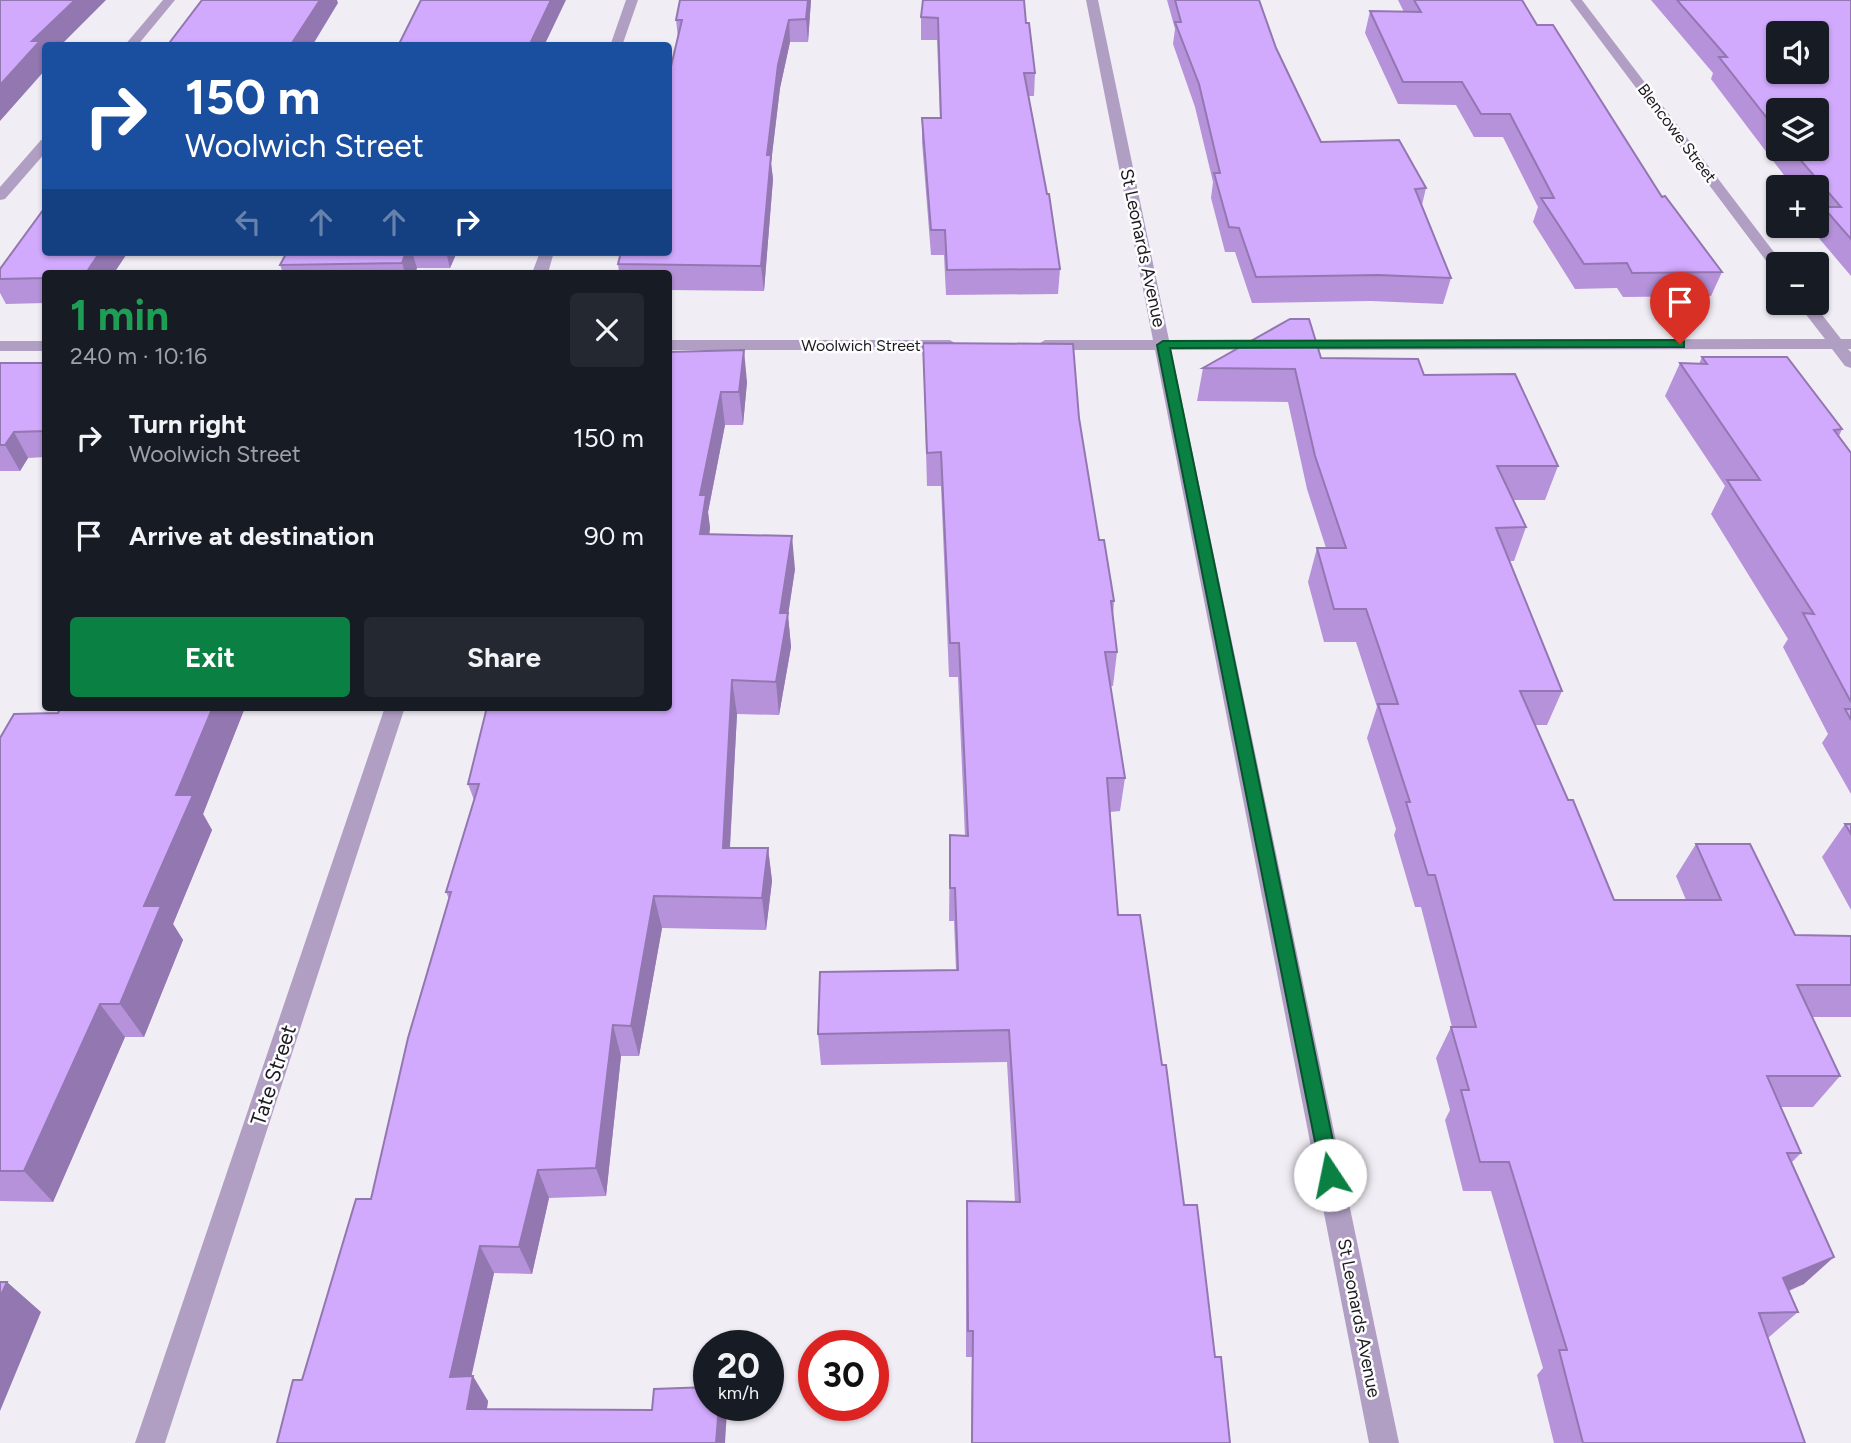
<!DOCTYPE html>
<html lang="en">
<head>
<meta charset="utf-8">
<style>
  :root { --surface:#171b24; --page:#242831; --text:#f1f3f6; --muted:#9ea1a6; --accent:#0b8043 }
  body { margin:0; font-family:Figtree,sans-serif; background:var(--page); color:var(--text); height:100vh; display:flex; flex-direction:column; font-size:26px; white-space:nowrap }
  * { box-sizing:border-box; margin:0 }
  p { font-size:23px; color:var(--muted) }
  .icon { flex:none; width:38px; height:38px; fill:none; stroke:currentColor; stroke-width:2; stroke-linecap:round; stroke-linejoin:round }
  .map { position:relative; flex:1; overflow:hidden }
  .details { position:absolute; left:42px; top:270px; width:630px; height:441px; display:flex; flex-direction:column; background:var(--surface); border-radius:7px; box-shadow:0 2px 5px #0004 }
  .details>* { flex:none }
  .hud { position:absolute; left:42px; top:42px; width:630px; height:214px; border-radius:7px; box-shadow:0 2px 5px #0004; background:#1a4fa0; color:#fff; overflow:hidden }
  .controls { position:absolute; left:1766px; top:21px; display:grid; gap:14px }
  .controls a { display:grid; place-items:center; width:63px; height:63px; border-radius:7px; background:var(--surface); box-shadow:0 2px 5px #0004; font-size:35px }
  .speed { position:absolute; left:693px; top:1330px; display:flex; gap:14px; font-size:35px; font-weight:700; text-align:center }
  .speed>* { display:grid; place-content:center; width:91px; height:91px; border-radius:50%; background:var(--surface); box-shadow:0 2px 5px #0004; line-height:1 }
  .speed small { font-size:18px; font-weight:400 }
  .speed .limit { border:10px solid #d22; background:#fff; color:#111 }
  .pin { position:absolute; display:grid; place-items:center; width:60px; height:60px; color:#fff; margin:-72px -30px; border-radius:50% 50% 50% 0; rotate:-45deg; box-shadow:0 0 7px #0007 }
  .pin .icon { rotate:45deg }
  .me { position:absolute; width:77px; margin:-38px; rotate:349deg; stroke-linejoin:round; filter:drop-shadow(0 0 5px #0008) }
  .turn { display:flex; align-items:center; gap:24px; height:147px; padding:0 28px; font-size:32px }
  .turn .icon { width:91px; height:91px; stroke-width:2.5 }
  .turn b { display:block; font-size:49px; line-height:60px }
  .lanes { display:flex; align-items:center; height:66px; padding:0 28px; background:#0003; justify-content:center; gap:35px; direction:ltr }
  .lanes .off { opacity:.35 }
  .round { display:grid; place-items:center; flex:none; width:74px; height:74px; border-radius:7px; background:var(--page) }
  .head { display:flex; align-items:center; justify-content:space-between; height:119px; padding:0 28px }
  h1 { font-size:42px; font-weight:700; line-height:52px; color:#1e9e55 }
  .primary-button { display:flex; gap:14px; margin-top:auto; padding:14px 28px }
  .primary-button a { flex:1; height:80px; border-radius:7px; background:var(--accent); color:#fff; font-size:28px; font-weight:700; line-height:80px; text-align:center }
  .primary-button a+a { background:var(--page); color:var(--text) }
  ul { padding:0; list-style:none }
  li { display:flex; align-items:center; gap:21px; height:98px; padding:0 28px }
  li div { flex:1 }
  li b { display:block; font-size:26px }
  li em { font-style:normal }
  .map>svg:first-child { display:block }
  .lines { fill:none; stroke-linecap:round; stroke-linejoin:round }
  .street { fill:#b09fc3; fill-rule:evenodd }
  .wall { fill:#b592da; fill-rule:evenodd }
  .shaded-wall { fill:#9377b1 }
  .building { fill:#d2aafd; stroke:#9377b1; stroke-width:2; fill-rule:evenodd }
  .route { fill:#0b8043; stroke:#07532c; stroke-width:2 }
  .labels { text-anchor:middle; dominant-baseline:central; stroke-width:5; stroke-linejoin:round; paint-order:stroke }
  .far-street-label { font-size:16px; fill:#1a191c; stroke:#fdfcff }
  .street-label { font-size:18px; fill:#1a191c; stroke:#fdfcff }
  .near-street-label { font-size:21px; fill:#1a191c; stroke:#fdfcff }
</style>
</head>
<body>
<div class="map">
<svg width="1851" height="1443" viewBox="0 0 1851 1443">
  <rect width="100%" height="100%" fill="#f1edf5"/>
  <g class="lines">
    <path class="street" d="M 163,0 L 175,0 L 137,46 L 124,46 Z
      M 626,0 L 638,0 L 622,46 L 610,46 Z
      M 1086,0 L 1098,0 L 1169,340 L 1825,339 L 1797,303 L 1813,303 L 1841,339 L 1851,339 L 1851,349 L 1848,349 L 1851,352 L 1851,368 L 1845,366 L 1832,349 L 1171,350 L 1399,1443 L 1369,1443 L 1155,350 L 1045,350 L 1037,345 L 1045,340 L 1153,340 Z
      M 1570,0 L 1582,0 L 1783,264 L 1778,264 L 1778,271 L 1773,270 Z
      M 46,139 L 46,152 L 5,199 L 0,200 L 0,187 L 41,140 Z
      M 540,252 L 554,252 L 548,273 L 532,273 Z
      M 668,340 L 950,340 L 958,345 L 950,350 L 668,350 Z
      M 0,341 L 46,341 L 46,351 L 0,351 Z
      M 385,707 L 405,707 L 165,1443 L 135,1443 Z"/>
  </g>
  <path class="wall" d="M 811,0 L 808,42 L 790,42 L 780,88 L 771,163 L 773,179 L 764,291 L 668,290 L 668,273 L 619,273 L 618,264 L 668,252 L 678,38 L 676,20 Z
    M 923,0 L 1026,23 L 1035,73 L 1034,96 L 1029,96 L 1060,269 L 1058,294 L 946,295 L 944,255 L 931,255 L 922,142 L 922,118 L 940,118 L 937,40 L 921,40 L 921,17 Z
    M 1167,0 L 1259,0 L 1276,48 L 1321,142 L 1426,188 L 1422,205 L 1451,278 L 1443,304 L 1371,301 L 1252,303 L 1235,252 L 1225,252 L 1211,198 L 1213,182 L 1195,107 L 1173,44 L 1175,29 Z
    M 1398,0 L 1522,0 L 1537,25 L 1662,197 L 1722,272 L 1711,296 L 1623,297 L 1617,288 L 1575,289 L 1533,222 L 1538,207 L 1503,137 L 1474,137 L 1456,105 L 1398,104 L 1365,33 L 1370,11 L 1404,12 Z
    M 1651,0 L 1851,0 L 1851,276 L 1812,230 L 1814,226 L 1816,226 L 1816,221 L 1818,217 L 1816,215 L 1816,187 L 1793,187 L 1711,79 L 1713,73 ZM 1778,110 L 1816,149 L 1778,149 Z
    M 46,252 L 128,252 L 114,273 L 46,273 L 46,303 L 6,304 L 0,293 L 0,269 Z
    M 287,252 L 457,252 L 450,268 L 417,268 L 415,273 L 283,273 L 280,265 Z
    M 923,343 L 1079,418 L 1099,540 L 1114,601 L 1113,616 L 1117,652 L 1113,686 L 1110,686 L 1125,778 L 1120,811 L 1110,812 L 1118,915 L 1162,1065 L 1184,1205 L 1215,1357 L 1230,1443 L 971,1443 L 972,1357 L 966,1357 L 966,1229 L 967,1201 L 1015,1202 L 1007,1062 L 821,1065 L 818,1034 L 956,970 L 954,921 L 949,921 L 950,835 L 965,836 L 958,677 L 949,677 L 941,486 L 927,486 Z
    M 668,352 L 747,382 L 743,425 L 725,425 L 708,512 L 710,528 L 709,534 L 795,569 L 788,615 L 791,647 L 779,715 L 737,714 L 730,848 L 768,848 L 772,881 L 766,930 L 662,928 L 639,1056 L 621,1056 L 606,1196 L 549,1198 L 532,1274 L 494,1273 L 471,1376 L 488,1401 L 487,1409 L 652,1410 L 709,1405 L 725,1405 L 727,1411 L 277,1443 L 371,1199 L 449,899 L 446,892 L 474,800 L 468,784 Z
    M 1702,357 L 1842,429 L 1839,436 L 1851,453 L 1851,794 L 1822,743 L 1828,734 L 1783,647 L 1788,639 L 1711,514 L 1725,486 L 1665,396 L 1680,363 L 1699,364 Z
    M 1321,358 L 1424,375 L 1558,466 L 1545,500 L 1513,500 L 1526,527 L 1514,561 L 1509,561 L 1562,691 L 1547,725 L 1535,725 L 1568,800 L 1614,900 L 1686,900 L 1676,876 L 1696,844 L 1795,935 L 1851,936 L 1851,1017 L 1812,1017 L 1840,1076 L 1813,1107 L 1780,1107 L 1801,1153 L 1791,1163 L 1804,1284 L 1789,1291 L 1798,1312 L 1768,1338 L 1805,1443 L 1554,1443 L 1537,1375 L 1543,1368 L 1491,1191 L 1463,1191 L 1445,1120 L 1450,1110 L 1436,1058 L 1451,1027 L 1452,1027 L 1421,907 L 1415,907 L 1394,835 L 1396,829 L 1367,738 L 1377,707 L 1356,642 L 1324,642 L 1308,582 L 1317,548 L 1326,548 L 1307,489 L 1288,402 L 1197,401 L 1203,368 Z
    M 0,363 L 46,363 L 46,457 L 28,458 L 20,471 L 0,471 Z
    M 61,707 L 283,707 L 281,711 L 244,710 L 203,814 L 212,830 L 173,924 L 183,940 L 144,1037 L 125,1037 L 53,1202 L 0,1201 L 0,738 L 58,713 Z
    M 1845,824 L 1851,824 L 1851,910 L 1822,857 Z"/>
  <path class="shaded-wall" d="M 75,0 L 106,0 L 60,46 L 46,46 L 46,69 L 0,121 L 0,85 L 32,41 Z
    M 320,0 L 337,0 L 338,3 L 312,46 L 290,46 Z
    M 551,0 L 566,0 L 544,46 L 529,46 Z
    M 808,0 L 811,0 L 808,42 L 806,19 Z
    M 789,20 L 790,42 L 780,88 L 771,163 L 773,179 L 764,291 L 761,266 L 767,155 L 778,65 Z
    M 100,252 L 128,252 L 114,273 L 86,273 Z
    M 406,252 L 412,252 L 417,268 L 415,273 L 405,273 L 402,263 Z
    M 446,252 L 457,252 L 450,268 Z
    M 744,350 L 747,382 L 743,425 L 739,392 Z
    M 721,392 L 725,425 L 708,512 L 710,528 L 705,567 L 700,534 L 700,495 Z
    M 14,432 L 28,458 L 20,471 L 5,445 Z
    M 792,536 L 795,569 L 788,615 L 791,647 L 779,715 L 776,682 L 780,613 Z
    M 732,680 L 737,714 L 728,880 L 723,848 Z
    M 213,707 L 243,707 L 244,710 L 203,814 L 212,830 L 173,924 L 183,940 L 144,1037 L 120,1004 L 144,906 L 176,795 Z
    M 768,848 L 772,881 L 766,930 L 762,898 Z
    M 654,896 L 662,928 L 639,1056 L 631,1026 Z
    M 100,1004 L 125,1037 L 53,1202 L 24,1171 Z
    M 613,1025 L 621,1056 L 606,1196 L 596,1168 Z
    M 538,1170 L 549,1198 L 532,1274 L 519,1247 Z
    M 480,1246 L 494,1273 L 466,1401 L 450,1377 Z
    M 1834,1257 L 1804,1284 L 1755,1304 L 1783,1278 Z
    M 7,1282 L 41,1312 L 0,1411 L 0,1297 Z
    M 473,1376 L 488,1401 L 483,1433 L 467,1409 Z
    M 719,1405 L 725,1405 L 727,1411 L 725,1443 L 716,1443 Z"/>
  <path class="building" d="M 0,0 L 75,0 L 32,41 L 40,41 L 0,85 Z
    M 202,0 L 320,0 L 290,46 L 167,46 Z
    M 421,0 L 551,0 L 529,46 L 398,46 Z
    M 680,0 L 808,0 L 806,19 L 789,20 L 778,65 L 767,155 L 771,155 L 761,266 L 618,264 L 621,252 L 668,252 L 668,79 L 682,20 L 676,20 Z
    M 923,0 L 1024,0 L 1026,23 L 1029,23 L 1035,73 L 1024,73 L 1047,194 L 1049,194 L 1060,269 L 947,270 L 945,230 L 931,230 L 922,118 L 941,118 L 938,18 L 921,17 Z
    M 1175,0 L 1259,0 L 1276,48 L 1321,142 L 1399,140 L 1426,188 L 1415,189 L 1451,278 L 1378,275 L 1256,277 L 1239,228 L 1229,227 L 1214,173 L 1220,173 L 1199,84 L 1175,22 L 1181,22 Z
    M 1414,0 L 1522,0 L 1537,25 L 1553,25 L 1662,197 L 1665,196 L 1722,272 L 1632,273 L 1627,263 L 1584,264 L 1541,198 L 1554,198 L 1510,114 L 1481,114 L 1462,82 L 1403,82 L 1370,11 L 1421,12 Z
    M 1677,0 L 1851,0 L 1851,239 L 1823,207 L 1841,207 L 1791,149 L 1816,149 L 1816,110 L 1778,110 L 1778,132 L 1719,57 L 1727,57 ZM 1778,33 L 1816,33 L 1816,72 L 1778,72 Z
    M 46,206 L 46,252 L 100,252 L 86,273 L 46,273 L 46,278 L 0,279 L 0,269 Z
    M 287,252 L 406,252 L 402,263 L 280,265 Z
    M 1290,319 L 1309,319 L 1321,358 L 1418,359 L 1424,375 L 1515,374 L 1558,466 L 1497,466 L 1526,527 L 1496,528 L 1562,691 L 1520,691 L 1568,800 L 1573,800 L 1614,900 L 1721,900 L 1696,844 L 1750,844 L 1795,935 L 1851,936 L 1851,985 L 1797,985 L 1840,1076 L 1767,1076 L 1801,1153 L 1787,1153 L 1834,1257 L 1783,1278 L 1798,1312 L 1759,1313 L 1805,1443 L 1583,1443 L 1559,1350 L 1567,1350 L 1509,1162 L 1480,1162 L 1461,1090 L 1469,1090 L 1451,1027 L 1476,1027 L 1435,875 L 1428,875 L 1406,802 L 1410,802 L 1378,704 L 1398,704 L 1366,609 L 1334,609 L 1317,548 L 1346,548 L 1315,456 L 1295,369 L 1203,368 Z
    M 923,343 L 1073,344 L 1079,418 L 1099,540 L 1104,540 L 1114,601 L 1111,601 L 1117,652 L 1105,652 L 1125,778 L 1107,778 L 1118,915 L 1140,915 L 1162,1065 L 1166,1065 L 1184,1205 L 1197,1205 L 1215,1357 L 1221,1357 L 1230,1443 L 972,1443 L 973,1331 L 968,1331 L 967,1201 L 1020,1202 L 1009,1030 L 818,1034 L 820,972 L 958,970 L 955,888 L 950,888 L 950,835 L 968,836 L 959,643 L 950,643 L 941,452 L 927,453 Z
    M 744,350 L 739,392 L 721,392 L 700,495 L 706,495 L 700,534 L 792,536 L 780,613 L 788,613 L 776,682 L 732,680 L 723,848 L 768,848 L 762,898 L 654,896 L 631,1026 L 613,1025 L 596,1168 L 538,1170 L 519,1247 L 480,1246 L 450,1377 L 473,1376 L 467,1409 L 652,1410 L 654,1389 L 709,1387 L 709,1405 L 719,1405 L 716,1443 L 277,1443 L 293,1380 L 302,1380 L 356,1199 L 371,1199 L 408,1038 L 451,892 L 446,892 L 479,784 L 468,784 L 487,707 L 668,707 L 668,352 Z
    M 1702,357 L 1787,357 L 1842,429 L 1834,430 L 1851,453 L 1851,702 L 1803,613 L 1814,614 L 1727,480 L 1760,480 L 1680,363 L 1707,364 Z
    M 0,363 L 46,363 L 46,431 L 14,432 L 5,445 L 0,445 Z
    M 61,707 L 213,707 L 176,795 L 193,795 L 144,906 L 161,906 L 120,1004 L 100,1004 L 24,1171 L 0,1171 L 0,738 L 14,714 L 58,713 Z
    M 1845,709 L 1851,709 L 1851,720 Z
    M 1845,824 L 1851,824 L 1851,834 Z
    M 0,1282 L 7,1282 L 0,1297 Z"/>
  <path class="route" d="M 1680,340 L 1684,341 L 1684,347 L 1170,348 L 1340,1175 L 1337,1182 L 1330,1185 L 1323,1182 L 1157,345 L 1163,341 Z"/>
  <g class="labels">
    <g class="far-street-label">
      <text transform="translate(1677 133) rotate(53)">Blencowe Street</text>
      <text x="861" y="345">Woolwich Street</text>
    </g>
    <g class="street-label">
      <text transform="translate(1143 248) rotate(78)">St Leonards Avenue</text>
      <text transform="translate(1359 1318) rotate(79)">St Leonards Avenue</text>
    </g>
    <g class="near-street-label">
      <text transform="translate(273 1075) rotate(-72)">Tate Street</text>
    </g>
  </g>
</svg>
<div class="controls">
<a><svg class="icon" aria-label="sound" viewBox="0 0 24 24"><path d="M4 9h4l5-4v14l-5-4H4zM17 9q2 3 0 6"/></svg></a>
<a><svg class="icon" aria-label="layers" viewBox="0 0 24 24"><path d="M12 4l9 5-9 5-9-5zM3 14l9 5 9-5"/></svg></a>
<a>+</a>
<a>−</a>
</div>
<div class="speed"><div>20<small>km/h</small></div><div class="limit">30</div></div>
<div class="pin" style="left:1680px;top:344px;background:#d93025"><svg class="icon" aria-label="arrive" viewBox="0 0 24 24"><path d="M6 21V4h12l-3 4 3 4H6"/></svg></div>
<svg class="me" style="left:1330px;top:1175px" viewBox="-20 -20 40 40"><circle r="19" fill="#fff"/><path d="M0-13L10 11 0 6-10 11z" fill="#0b8043"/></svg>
<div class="hud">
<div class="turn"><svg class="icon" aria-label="right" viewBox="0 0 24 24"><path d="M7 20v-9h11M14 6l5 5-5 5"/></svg><div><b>150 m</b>Woolwich Street</div></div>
<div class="lanes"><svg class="icon off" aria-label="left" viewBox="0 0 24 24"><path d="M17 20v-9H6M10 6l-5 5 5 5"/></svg><svg class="icon off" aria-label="ahead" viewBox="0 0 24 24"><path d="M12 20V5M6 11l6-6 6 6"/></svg><svg class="icon off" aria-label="ahead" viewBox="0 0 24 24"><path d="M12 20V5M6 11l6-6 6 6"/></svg><svg class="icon" aria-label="right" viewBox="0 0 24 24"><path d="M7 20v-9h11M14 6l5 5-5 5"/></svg></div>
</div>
<section class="details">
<div class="head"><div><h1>1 min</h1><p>240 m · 10:16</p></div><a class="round"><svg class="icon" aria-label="close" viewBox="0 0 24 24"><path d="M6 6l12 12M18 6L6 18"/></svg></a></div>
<ul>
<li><svg class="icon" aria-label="right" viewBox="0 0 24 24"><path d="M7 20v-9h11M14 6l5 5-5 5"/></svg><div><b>Turn right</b><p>Woolwich Street</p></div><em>150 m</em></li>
<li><svg class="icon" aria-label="arrive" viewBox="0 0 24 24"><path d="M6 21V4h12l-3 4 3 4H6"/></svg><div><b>Arrive at destination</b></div><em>90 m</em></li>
</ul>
<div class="primary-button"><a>Exit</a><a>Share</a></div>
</section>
</div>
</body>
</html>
